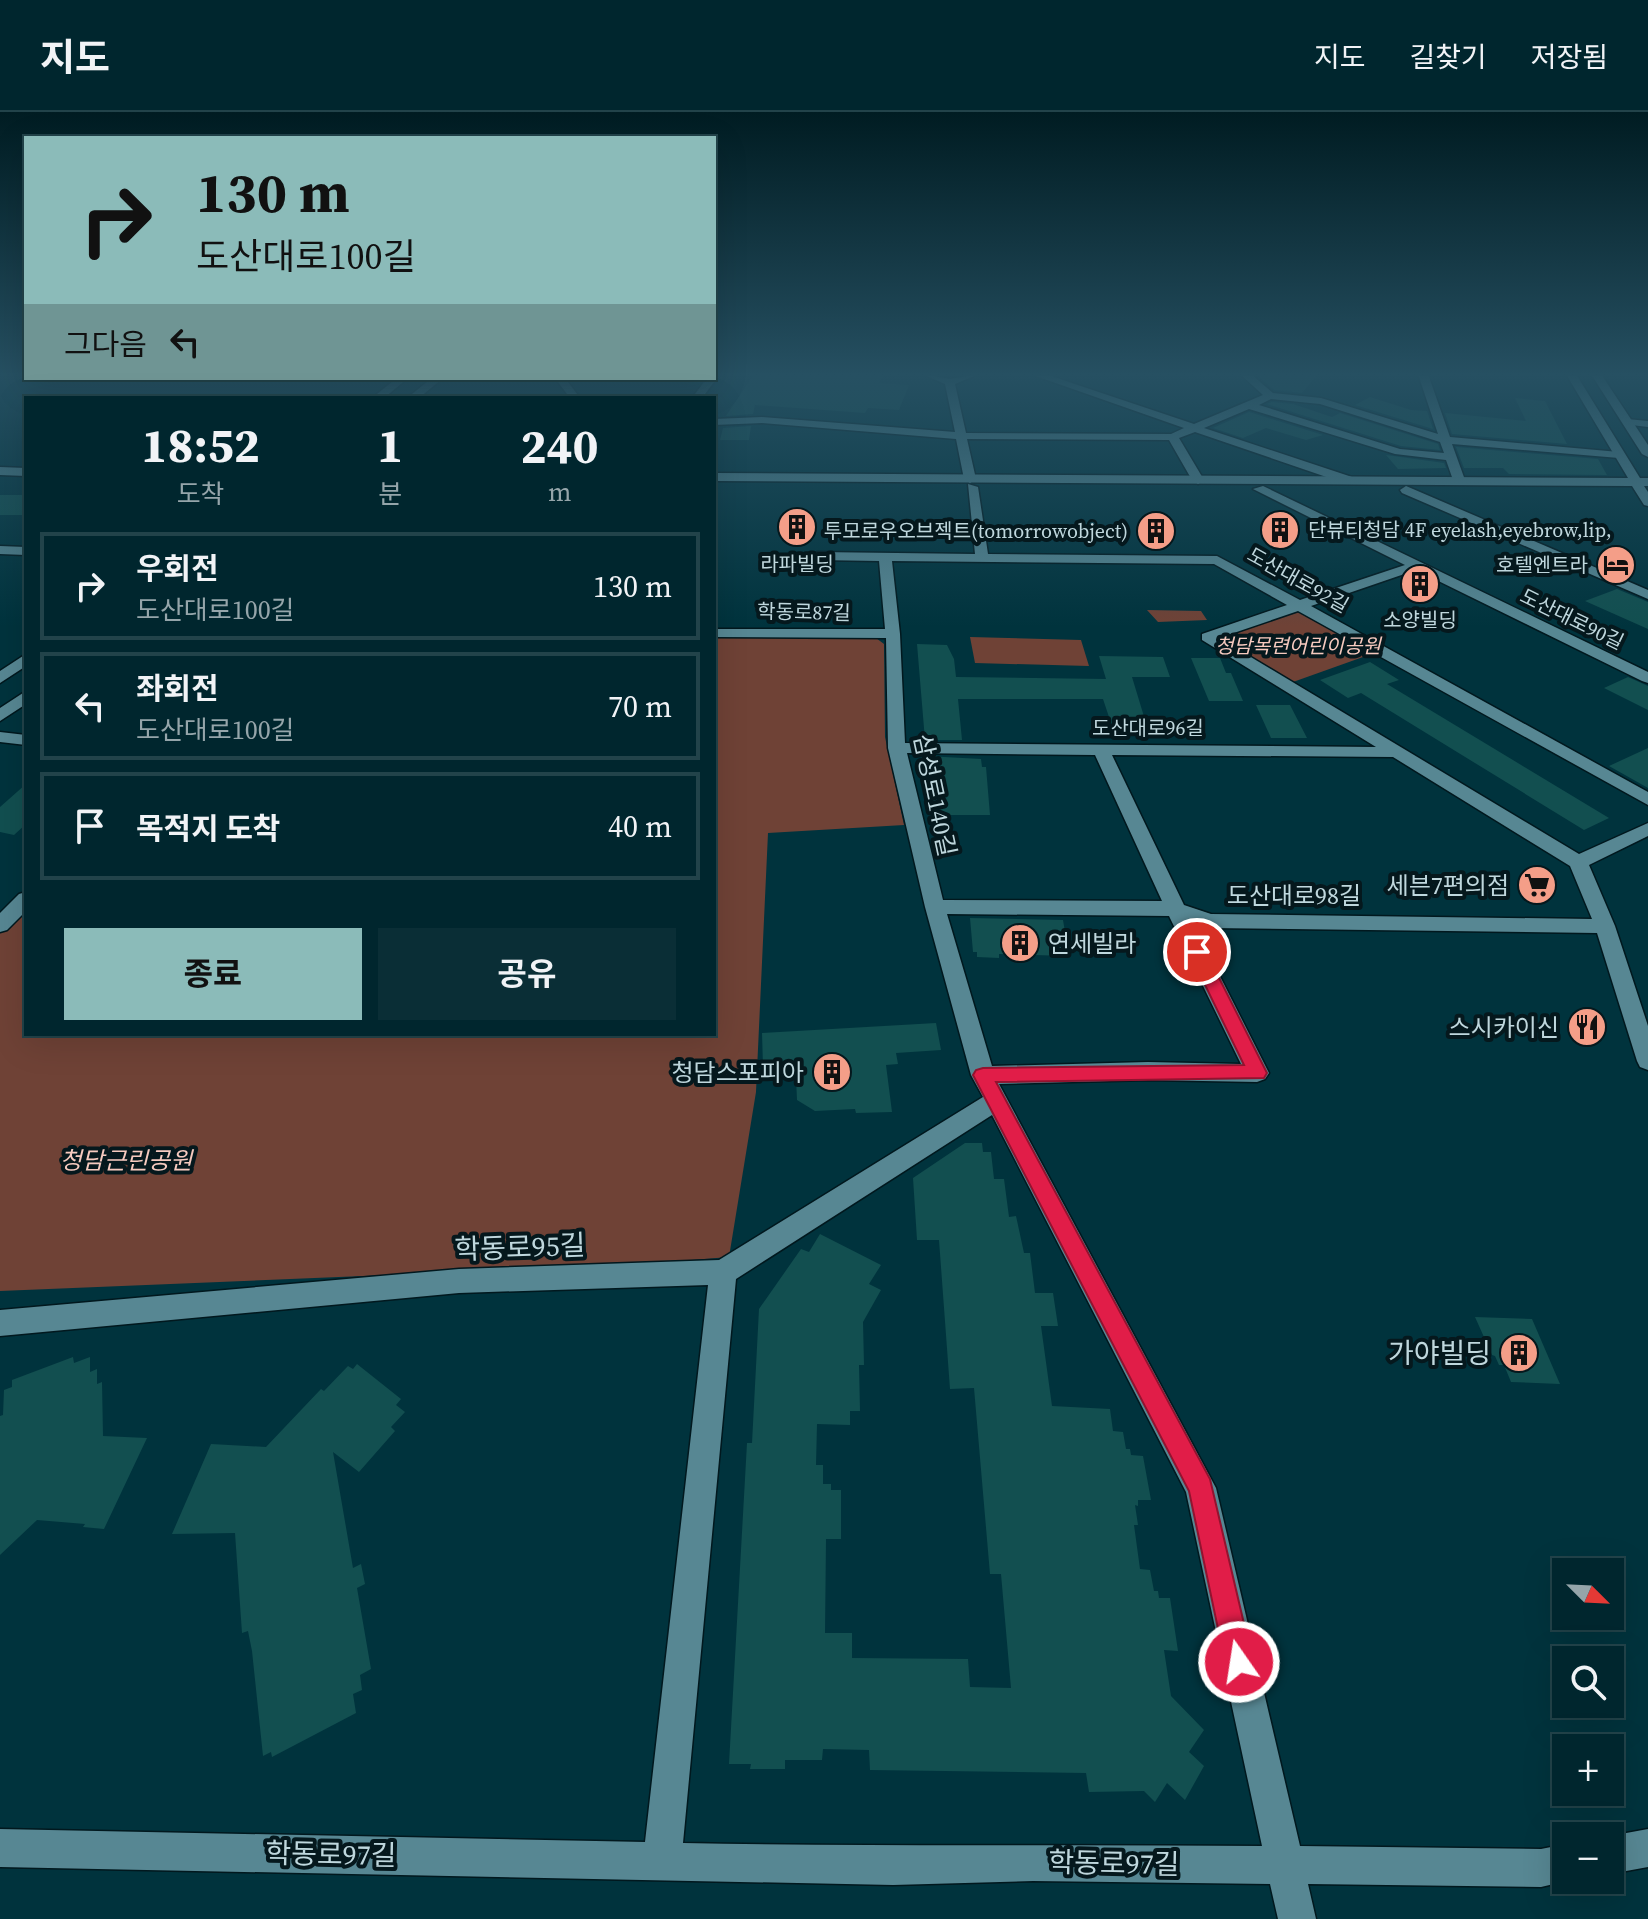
<!DOCTYPE html>
<html lang="ko">
<head>
<meta charset="utf-8">
<style>
  :root { --surface:#00262e; --page:#0a2e36; --text:#f1f3f6; --muted:#95a5aa; --line:#22434a; --accent:#8bbbb9 }
  body { margin:0; font-family:"Source Serif 4","Noto Sans KR",serif; background:var(--page); color:var(--text); height:100vh; display:flex; flex-direction:column; font-size:30px; white-space:nowrap }
  * { box-sizing:border-box; margin:0 }
  p { font-size:26px; color:var(--muted) }
  .icon { flex:none; width:44px; height:44px; fill:none; stroke:currentColor; stroke-width:2; stroke-linecap:round; stroke-linejoin:round }
  .map { position:relative; flex:1; overflow:hidden }
  .side { position:absolute; left:24px; top:284px; width:692px; height:640px; display:flex; flex-direction:column; background:var(--surface); border-radius:0px; box-shadow:0 8px 32px #0002,0 0 0 2px var(--line) }
  .side>* { flex:none }
  .hud { position:absolute; left:24px; top:24px; width:692px; height:244px; border-radius:0px; box-shadow:0 8px 32px #0002,0 0 0 2px var(--line); background:#8bbbb9; color:#111; overflow:hidden }
  .needle { width:52px; rotate:114deg }
  .controls { position:absolute; left:1552px; top:1446px; display:grid; gap:16px }
  .controls a { display:grid; place-items:center; width:72px; height:72px; border-radius:0px; background:var(--surface); box-shadow:0 8px 32px #0002,0 0 0 2px var(--line); font-size:40px }
  .pin { position:absolute; display:grid; place-items:center; width:68px; height:68px; color:#fff; margin:-34px; border:4px solid #fff; border-radius:50%; box-shadow:0 2px 8px #0007 }
  .me { position:absolute; width:88px; margin:-44px; rotate:347deg; stroke-linejoin:round; filter:drop-shadow(0 0 6px #0008) }
  .turn { display:flex; align-items:center; gap:28px; height:168px; padding:0 40px; font-size:36px }
  .turn .icon { width:104px; height:104px; stroke-width:2.5 }
  .turn b { display:block; font-size:56px; line-height:68px }
  .then { display:flex; align-items:center; height:76px; padding:0 40px; background:#0003; gap:16px; font-size:30px }
  .eta { display:flex; justify-content:space-evenly; align-items:center; height:136px; text-align:center }
  .eta b { font-size:48px; font-weight:700; line-height:56px }
  .button { display:flex; gap:16px; margin-top:auto; padding:16px 40px }
  .button a { flex:1; height:92px; border-radius:0px; background:var(--accent); color:#111; font-size:32px; font-weight:700; line-height:92px; text-align:center }
  .button a+a { background:var(--page); color:var(--text) }
  ul { padding:0; list-style:none }
  li { display:flex; align-items:center; gap:24px; height:108px; margin:0 16px 12px; padding:0 24px; border:4px solid var(--line); border-radius:0px }
  li div { flex:1 }
  li b { display:block; font-size:30px }
  li em { font-style:normal }
  header { display:flex; align-items:center; gap:48px; box-sizing:border-box; height:112px; padding:0 40px; background:var(--surface); border-bottom:2px solid var(--line) }
  header strong { font-size:38px }
  nav { display:flex; gap:44px; margin-inline-start:auto; font-size:28px }
  .map>svg:first-child { display:block }
  .green { fill:#6f4236 }
  .building { fill:#124f50 }
  .lines { fill:none; stroke-linecap:round; stroke-linejoin:round }
  .minor-casing { stroke:#01181e; stroke-width:3 }
  .secondary-casing { stroke:#01181e; stroke-width:3 }
  .minor { fill:#578793; fill-rule:evenodd }
  .secondary { fill:#578793; fill-rule:evenodd }
  .route { fill:#e11d48; stroke:#92132f; stroke-width:2 }
  .labels { text-anchor:middle; dominant-baseline:central; stroke-width:8; stroke-linejoin:round; paint-order:stroke }
  .far-poi-label { font-size:20px; fill:#bfd7dd; stroke:#05181d; text-anchor:end }
  .far-street-label { font-size:20px; fill:#bfd7dd; stroke:#05181d }
  .far-park-label { font-size:20px; font-style:italic; fill:#f6cabf; stroke:#05181d }
  .street-label { font-size:24px; fill:#bfd7dd; stroke:#05181d }
  .poi-label { font-size:24px; fill:#bfd7dd; stroke:#05181d; text-anchor:end }
  .park-label { font-size:24px; font-style:italic; fill:#f6cabf; stroke:#05181d }
  .near-street-label { font-size:28px; fill:#bfd7dd; stroke:#05181d }
  .near-poi-label { font-size:28px; fill:#bfd7dd; stroke:#05181d; text-anchor:end }
</style>
</head>
<body>
<header>
<strong>지도</strong>
<nav><a>지도</a><a>길찾기</a><a>저장됨</a></nav>
</header>
<div class="map">
<svg width="1648" height="1807" viewBox="0 0 1648 1807">
  <rect width="100%" height="100%" fill="#00333d"/>
  <path class="green" d="M 1147,498 L 1201,499 L 1207,508 L 1158,510 Z
    M 1296,500 L 1312,504 L 1377,540 L 1293,570 L 1226,529 L 1227,524 Z
    M 714,524 L 876,526 L 884,532 L 885,625 L 904,713 L 768,721 L 756,980 L 729,1145 L 629,1153 L 0,1179 L 0,818 L 26,793 L 26,922 L 714,922 Z
    M 970,525 L 1081,528 L 1089,554 L 975,551 Z"/>
  <path class="building" d="M 754,262 L 884,262 L 879,271 L 909,273 L 899,298 L 868,296 L 865,301 L 755,293 L 753,302 L 726,304 Z
    M 1256,262 L 1318,262 L 1302,281 L 1274,278 Z
    M 1370,285 L 1411,298 L 1427,299 L 1433,317 L 1355,293 Z
    M 1515,286 L 1545,289 L 1567,332 L 1452,322 L 1445,301 L 1526,309 Z
    M 1272,290 L 1293,292 L 1332,305 L 1340,301 L 1438,332 L 1440,338 L 1401,334 L 1267,292 Z
    M 1249,300 L 1323,323 L 1306,328 L 1266,316 L 1243,326 L 1213,316 Z
    M 751,314 L 749,328 L 720,328 L 723,316 Z
    M 1456,335 L 1598,347 L 1607,363 L 1509,362 L 1503,356 L 1464,356 Z
    M 1386,343 L 1444,351 L 1446,356 L 1398,357 Z
    M 0,383 L 26,383 L 26,403 L 0,403 Z
    M 1617,477 L 1648,490 L 1648,517 L 1585,489 Z
    M 917,532 L 947,533 L 954,547 L 956,565 L 1106,567 L 1099,544 L 1163,545 L 1170,565 L 1132,565 L 1149,621 L 1114,620 L 1103,587 L 958,587 L 962,628 L 925,628 Z
    M 1191,546 L 1220,546 L 1226,561 L 1231,561 L 1243,589 L 1209,589 Z
    M 1370,550 L 1399,568 L 1387,572 L 1609,706 L 1584,718 L 1361,581 L 1348,586 L 1320,568 Z
    M 1628,565 L 1648,574 L 1648,598 L 1604,576 Z
    M 1256,593 L 1290,593 L 1307,626 L 1271,626 Z
    M 1648,636 L 1648,676 L 1609,654 Z
    M 926,644 L 981,647 L 982,655 L 986,655 L 990,703 L 933,703 L 932,693 L 928,690 Z
    M 26,672 L 26,712 L 14,723 L 0,720 L 0,695 Z
    M 970,806 L 1063,808 L 1069,844 L 999,842 L 999,846 L 977,845 L 977,840 L 973,840 Z
    M 936,911 L 941,938 L 896,941 L 898,952 L 886,953 L 892,1000 L 856,1001 L 855,997 L 815,999 L 797,988 L 796,965 L 777,966 L 777,954 L 763,955 L 762,921 Z
    M 965,1031 L 982,1031 L 983,1040 L 991,1040 L 994,1067 L 1004,1067 L 1009,1105 L 1016,1104 L 1024,1141 L 1030,1141 L 1035,1181 L 1053,1181 L 1058,1214 L 1041,1214 L 1052,1294 L 1110,1297 L 1113,1319 L 1123,1320 L 1126,1337 L 1130,1337 L 1131,1343 L 1143,1344 L 1151,1388 L 1138,1388 L 1138,1394 L 1135,1393 L 1138,1413 L 1134,1413 L 1140,1457 L 1150,1458 L 1154,1479 L 1158,1479 L 1159,1486 L 1170,1486 L 1178,1539 L 1164,1538 L 1171,1584 L 1204,1618 L 1189,1640 L 1204,1654 L 1185,1688 L 1167,1671 L 1155,1690 L 1144,1679 L 1089,1680 L 1086,1661 L 870,1658 L 869,1638 L 823,1637 L 822,1648 L 785,1648 L 785,1657 L 750,1657 L 751,1652 L 729,1652 L 747,1331 L 752,1331 L 759,1197 L 801,1137 L 809,1140 L 820,1122 L 881,1153 L 869,1172 L 881,1178 L 863,1210 L 864,1253 L 859,1253 L 860,1299 L 850,1299 L 850,1313 L 817,1312 L 816,1353 L 823,1353 L 823,1372 L 831,1372 L 831,1378 L 841,1378 L 841,1427 L 826,1427 L 825,1521 L 852,1521 L 852,1546 L 968,1547 L 970,1575 L 1011,1576 L 1001,1462 L 990,1462 L 974,1276 L 950,1277 L 939,1128 L 917,1128 L 913,1066 Z
    M 1475,1205 L 1532,1207 L 1560,1272 L 1511,1270 L 1504,1253 L 1499,1253 L 1495,1244 L 1492,1243 Z
    M 73,1245 L 74,1251 L 90,1245 L 90,1260 L 97,1257 L 97,1272 L 102,1270 L 103,1324 L 147,1326 L 104,1417 L 83,1415 L 85,1412 L 37,1408 L 0,1443 L 0,1304 L 3,1303 L 4,1278 L 12,1275 L 12,1268 Z
    M 357,1252 L 401,1287 L 396,1293 L 405,1300 L 391,1315 L 395,1319 L 359,1360 L 333,1340 L 353,1456 L 361,1452 L 365,1472 L 357,1476 L 371,1557 L 360,1563 L 362,1578 L 353,1582 L 356,1601 L 272,1645 L 271,1640 L 263,1644 L 252,1539 L 248,1519 L 242,1521 L 235,1421 L 172,1422 L 211,1332 L 266,1335 L 321,1277 L 324,1279 L 348,1254 L 353,1257 Z"/>
  <g class="lines">
    <g class="minor-casing">
      <path id="minor" d="M 922,262 L 950,267 L 979,262 L 955,272 L 966,321 L 1171,322 L 1184,316 L 1030,262 L 1045,262 L 1194,312 L 1263,283 L 1240,262 L 1251,262 L 1273,281 L 1321,286 L 1438,322 L 1418,262 L 1428,262 L 1450,325 L 1619,340 L 1625,343 L 1619,346 L 1452,332 L 1465,368 L 1459,372 L 1453,368 L 1446,348 L 1395,342 L 1249,297 L 1204,316 L 1352,365 L 1352,371 L 1344,371 L 1195,320 L 1179,326 L 1204,368 L 1198,372 L 1192,368 L 1169,328 L 967,327 L 976,367 L 970,371 L 964,367 L 956,327 L 762,311 L 714,313 L 714,307 L 762,305 L 955,320 L 945,272 ZM 1271,287 L 1320,292 L 1440,330 L 1444,341 L 1400,337 L 1259,293 Z
        M 714,263 L 717,266 L 702,286 L 692,286 L 707,266 Z
        M 555,266 L 565,266 L 580,286 L 570,286 Z
        M 1627,307 L 1648,309 L 1648,315 L 1623,312 L 1623,308 Z
        M 968,372 L 978,375 L 988,442 L 1217,444 L 1300,488 L 1405,453 L 1253,377 L 1263,374 L 1648,560 L 1648,571 L 1642,569 L 1416,458 L 1311,494 L 1648,680 L 1648,693 L 1298,499 L 1219,526 L 1579,742 L 1648,711 L 1648,724 L 1589,753 L 1615,814 L 1648,914 L 1648,958 L 1640,955 L 1637,949 L 1597,821 L 1210,816 L 1193,811 L 1269,961 L 1265,967 L 1257,970 L 1148,968 L 999,972 L 1216,1376 L 1300,1734 L 1541,1737 L 1566,1732 L 1566,1768 L 1571,1768 L 1541,1775 L 1308,1772 L 1316,1807 L 1278,1807 L 1270,1772 L 1033,1769 L 893,1773 L 0,1755 L 0,1717 L 645,1730 L 708,1173 L 459,1181 L 0,1224 L 0,1198 L 459,1157 L 719,1148 L 983,985 L 971,963 L 925,795 L 888,636 L 886,526 L 714,525 L 714,517 L 885,517 L 879,449 L 817,448 L 810,444 L 817,440 L 975,442 ZM 892,449 L 1214,452 L 1287,493 L 1202,522 L 1202,528 L 1376,635 L 905,631 L 900,522 ZM 907,641 L 1095,643 L 1162,789 L 943,788 ZM 1112,643 L 1393,645 L 1570,754 L 1592,807 L 1211,802 L 1184,793 ZM 947,802 L 1169,804 L 1241,952 L 1148,950 L 992,954 ZM 992,1003 L 1186,1380 L 1262,1734 C 1069,1732 876,1735 683,1731 L 736,1167 Z
        M 1406,374 L 1648,478 L 1648,487 L 1402,381 L 1400,378 Z
        M 0,434 L 26,435 L 26,443 L 0,442 Z
        M 0,620 L 26,623 L 26,633 L 0,630 Z
        M 26,780 L 26,799 L 7,818 L 0,820 L 0,801 L 19,782 Z
        M 1648,1717 L 1648,1755 L 1610,1762 L 1610,1724 Z"/>
    </g>
    <g class="secondary-casing">
      <path id="secondary" d="M 1566,262 L 1576,262 L 1640,366 L 1648,366 L 1648,374 L 1644,374 L 1648,380 L 1648,394 L 1644,393 L 1632,374 L 714,369 L 714,361 L 1628,366 Z
        M 1591,262 L 1601,262 L 1648,333 L 1648,345 L 1642,342 Z
        M 397,266 L 408,266 L 384,286 L 372,286 Z
        M 432,266 L 443,266 L 419,286 L 407,286 Z
        M 0,355 L 26,356 L 26,364 L 0,363 Z
        M 26,542 L 26,554 L 0,571 L 0,559 Z
        M 26,579 L 26,592 L 0,609 L 0,596 Z"/>
    </g>
    <use href="#minor" class="minor"/>
    <use href="#secondary" class="secondary"/>
  </g>
  <linearGradient id="sky" x2="0" y2="1"><stop stop-color="#001c22"/><stop offset="0.51" stop-color="#265062"/><stop offset="1" stop-color="#265062" stop-opacity="0"/></linearGradient>
  <rect width="1648" height="515" fill="url(#sky)"/>
  <path class="route" d="M 1197,833 L 1206,840 L 1267,961 L 1264,966 L 996,970 L 1210,1367 L 1253,1550 L 1249,1560 L 1239,1564 L 1229,1560 L 1225,1550 L 1189,1379 L 973,963 L 976,958 L 983,956 L 1244,953 L 1189,840 Z"/>
  <defs>
    <g id="building-disc" transform="scale(2)"><circle r="9.5" fill="#f49e88" stroke="#05181d"/><path d="M-4-6H4V6H1V3H-1V6H-4ZM-2.5-4.3h1.7v1.8h-1.7ZM.8-4.3h1.7v1.8H.8ZM-2.5-1h1.7V.8h-1.7ZM.8-1h1.7V.8H.8Z" fill="#111"/></g>
    <g id="hotel-disc" transform="scale(2)"><circle r="9.5" fill="#f49e88" stroke="#05181d"/><path d="M-6-4.5h1.5V1H6V5H4.5V3h-9V5H-6ZM-4 0a1.8 1.8 0 1 1 3.6 0ZM.5 0V-2.5h3Q6-2.5 6 0Z" fill="#111"/></g>
    <g id="supermarket-disc" transform="scale(2)"><circle r="9.5" fill="#f49e88" stroke="#05181d"/><path d="M-6-5.5h2.5l.6 2H6L4.5 2H-2.5L-4.4-4H-6ZM-1.5 3.2a1.3 1.3 0 1 0 .1 0ZM3 3.2a1.3 1.3 0 1 0 .1 0Z" fill="#111"/></g>
    <g id="restaurant-disc" transform="scale(2)"><circle r="9.5" fill="#f49e88" stroke="#05181d"/><path d="M-5-6h1v4h1v-4h1v4h1v-4h1v5L-1.5 .5V6h-2V.5L-5-1ZM5-6V6H3V1.5H1.5Q1.5-4 5-6Z" fill="#111"/></g>
  </defs>
  <g fill-rule="evenodd">
    <use href="#building-disc" x="797" y="415"/>
    <use href="#building-disc" x="1280" y="418"/>
    <use href="#building-disc" x="1156" y="419"/>
    <use href="#hotel-disc" x="1616" y="453"/>
    <use href="#building-disc" x="1420" y="472"/>
    <use href="#supermarket-disc" x="1537" y="773"/>
    <use href="#building-disc" x="1020" y="831"/>
    <use href="#restaurant-disc" x="1587" y="915"/>
    <use href="#building-disc" x="832" y="960"/>
    <use href="#building-disc" x="1519" y="1241"/>
  </g>
  <g class="labels">
    <g class="far-poi-label">
      <text x="1308" y="418" text-anchor="start">단뷰티청담 4F eyelash,eyebrow,lip,</text>
      <text x="1128" y="419">투모로우오브젝트(tomorrowobject)</text>
      <text x="797" y="452" text-anchor="middle">라파빌딩</text>
      <text x="1588" y="453">호텔엔트라</text>
      <text x="1420" y="508" text-anchor="middle">소양빌딩</text>
    </g>
    <g class="far-street-label">
      <text transform="translate(1298 468) rotate(29)">도산대로92길</text>
      <text transform="translate(804 500) rotate(1)">학동로87길</text>
      <text transform="translate(1572 507) rotate(26)">도산대로90길</text>
      <text x="1148" y="616">도산대로96길</text>
    </g>
    <g class="far-park-label">
      <text x="1298" y="534">청담목련어린이공원</text>
    </g>
    <g class="street-label">
      <text transform="translate(935 683) rotate(78)">삼성로140길</text>
      <text x="1294" y="783">도산대로98길</text>
    </g>
    <g class="poi-label">
      <text x="1509" y="773">세븐7편의점</text>
      <text x="1048" y="831" text-anchor="start">연세빌라</text>
      <text x="1559" y="915">스시카이신</text>
      <text x="804" y="960">청담스포피아</text>
    </g>
    <g class="park-label">
      <text x="126" y="1048">청담근린공원</text>
    </g>
    <g class="near-street-label">
      <text transform="translate(520 1135) rotate(-2)">학동로95길</text>
      <text transform="translate(331 1742) rotate(1)">학동로97길</text>
      <text transform="translate(1114 1751) rotate(1)">학동로97길</text>
    </g>
    <g class="near-poi-label">
      <text x="1491" y="1241">가야빌딩</text>
    </g>
  </g>
</svg>
<div class="controls">
<a><svg class="needle" viewBox="-14 -14 28 28"><path d="M0-13l5 13h-10z" fill="#e53935"/><path d="M0 13l5-13h-10z" fill="#95a5aa"/></svg></a>
<a><svg class="icon" aria-label="search" viewBox="0 0 24 24"><circle cx="10" cy="10" r="6"/><path d="M15 15l6 6"/></svg></a>
<a>+</a>
<a>−</a>
</div>
<div class="pin" style="left:1197px;top:840px;background:#d93025"><svg class="icon" aria-label="arrive" viewBox="0 0 24 24"><path d="M6 21V4h12l-3 4 3 4H6"/></svg></div>
<svg class="me" style="left:1239px;top:1550px" viewBox="-20 -20 40 40"><circle r="17" fill="#e11d48" stroke="#fff" stroke-width="3"/><path d="M0-11L8 9 0 5-8 9z" fill="#fff"/></svg>
<div class="hud">
<div class="turn"><svg class="icon" aria-label="right" viewBox="0 0 24 24"><path d="M7 20v-9h11M14 6l5 5-5 5"/></svg><div><b>130 m</b>도산대로100길</div></div>
<div class="then">그다음<svg class="icon" aria-label="left" viewBox="0 0 24 24"><path d="M17 20v-9H6M10 6l-5 5 5 5"/></svg></div>
</div>
<section class="side">
<div class="eta">
<div><b>18:52</b><p>도착</p></div>
<div><b>1</b><p>분</p></div>
<div><b>240</b><p>m</p></div>
</div>
<ul>
<li><svg class="icon" aria-label="right" viewBox="0 0 24 24"><path d="M7 20v-9h11M14 6l5 5-5 5"/></svg><div><b>우회전</b><p>도산대로100길</p></div><em>130 m</em></li>
<li><svg class="icon" aria-label="left" viewBox="0 0 24 24"><path d="M17 20v-9H6M10 6l-5 5 5 5"/></svg><div><b>좌회전</b><p>도산대로100길</p></div><em>70 m</em></li>
<li><svg class="icon" aria-label="arrive" viewBox="0 0 24 24"><path d="M6 21V4h12l-3 4 3 4H6"/></svg><div><b>목적지 도착</b></div><em>40 m</em></li>
</ul>
<div class="button"><a>종료</a><a>공유</a></div>
</section>
</div>
</body>
</html>
